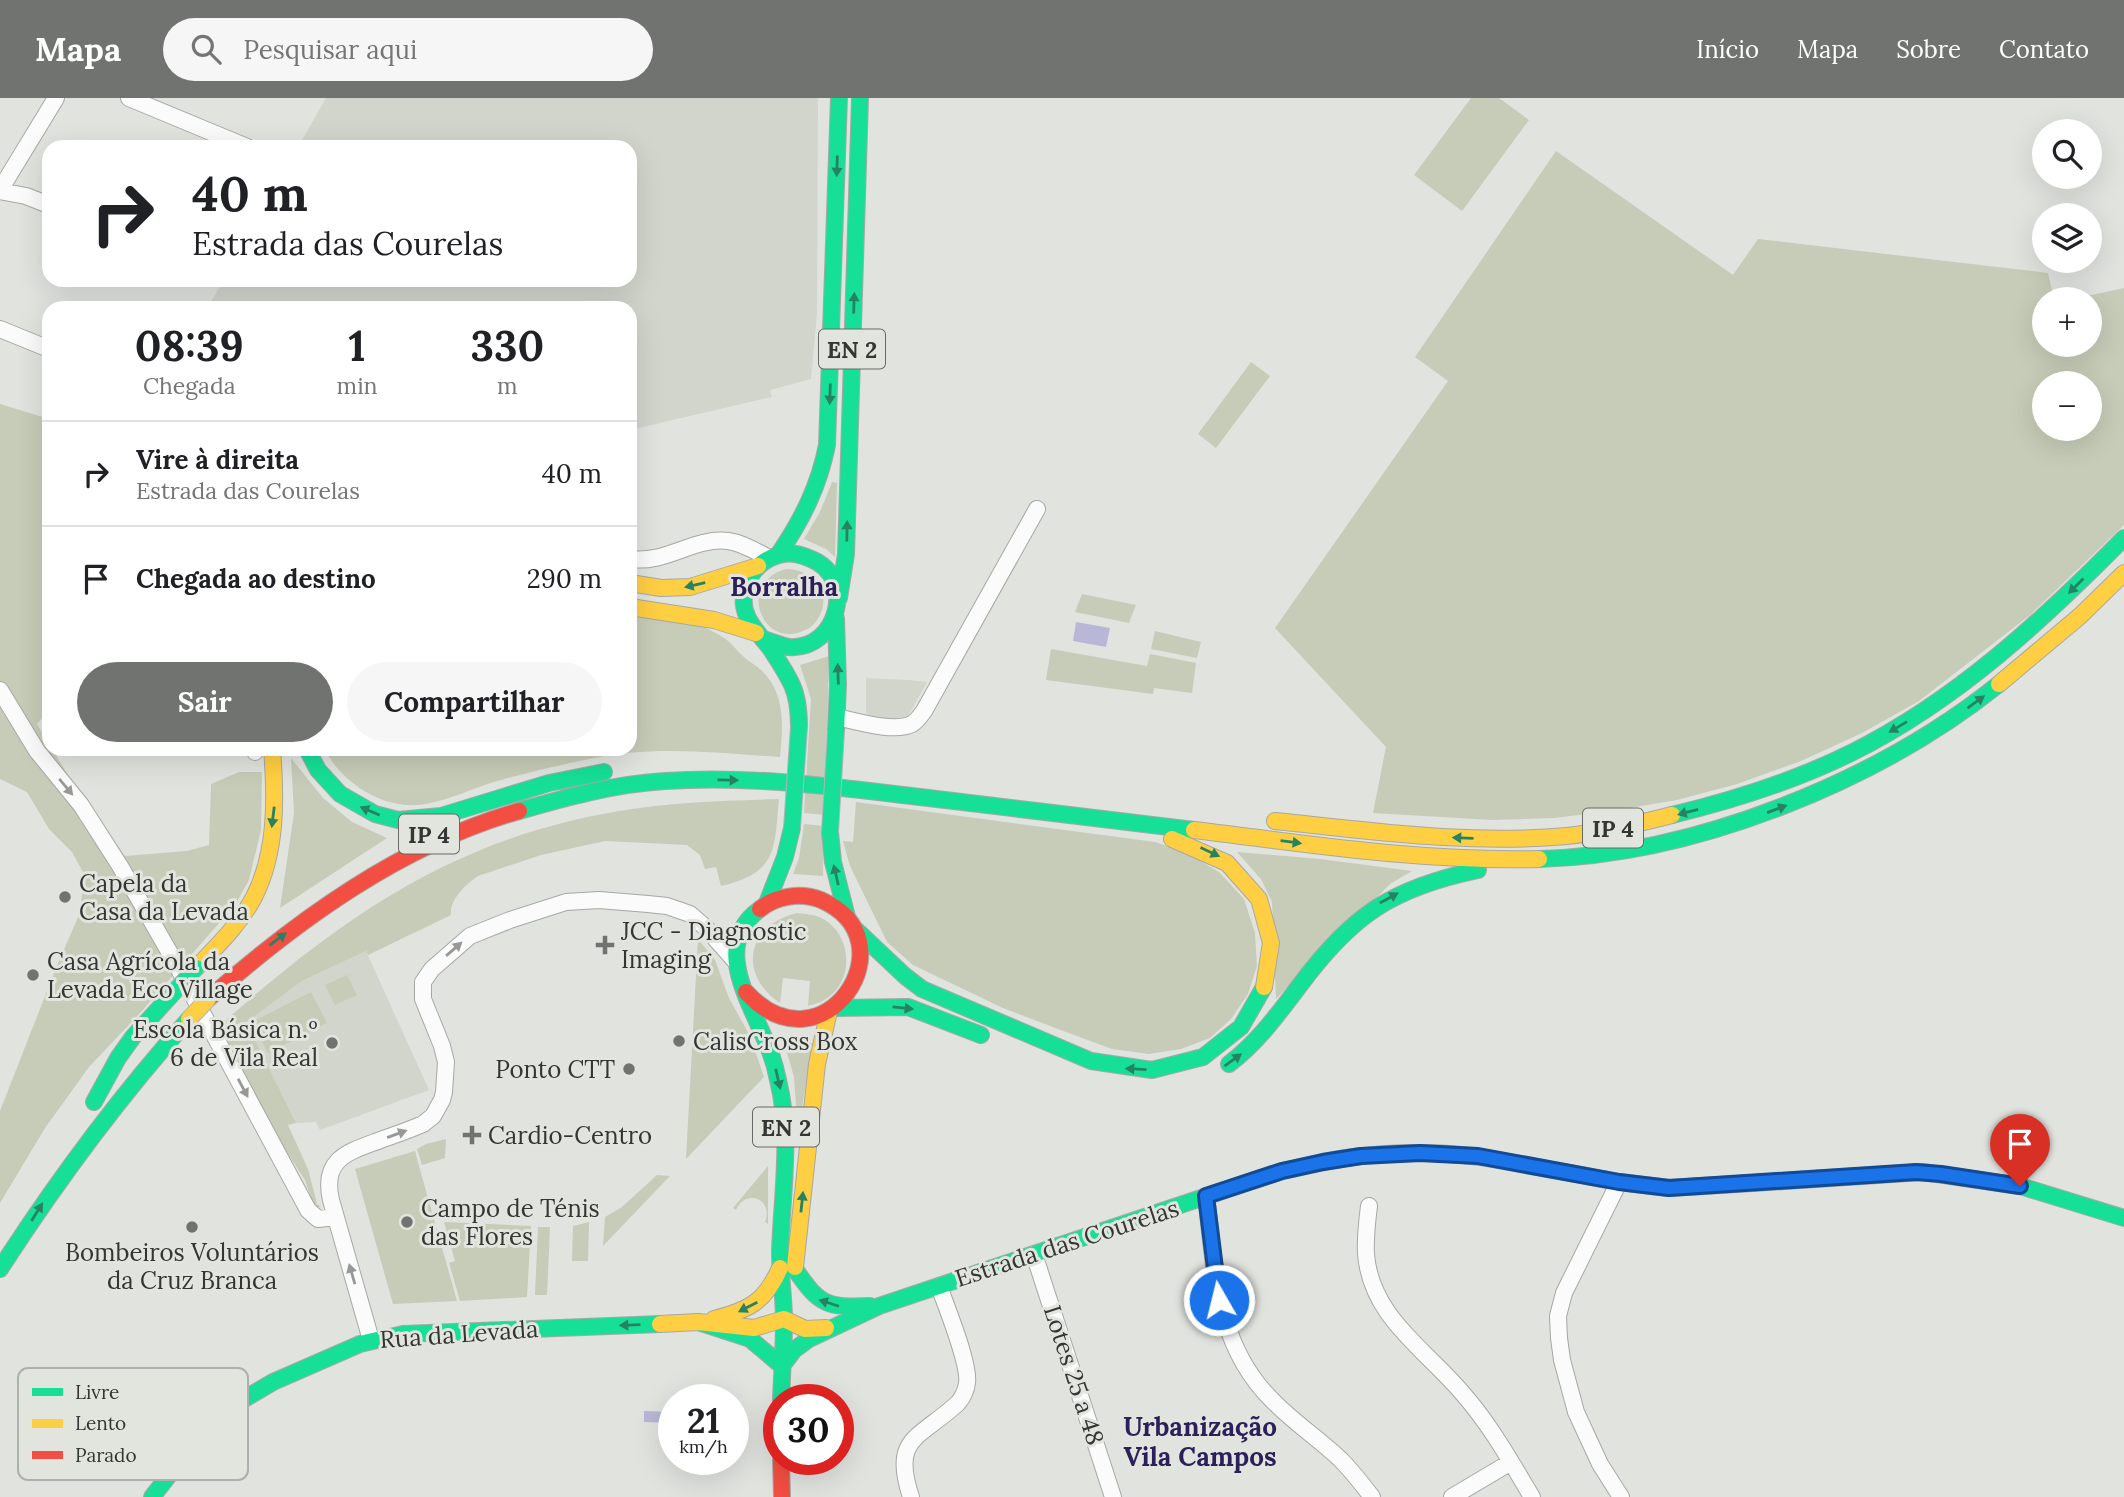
<!DOCTYPE html>
<html lang="pt">
<head>
<meta charset="utf-8">
<style>
  :root { --surface:#fff; --page:#f6f6f6; --text:#202124; --muted:#757577; --line:#e0e0e0; --accent:#717370 }
  body { margin:0; font-family:Lora,serif; background:var(--page); color:var(--text); height:100vh; display:flex; flex-direction:column; font-size:26px; white-space:nowrap }
  * { box-sizing:border-box; margin:0 }
  p { font-size:23px; color:var(--muted) }
  .icon { flex:none; width:38px; height:38px; fill:none; stroke:currentColor; stroke-width:2; stroke-linecap:round; stroke-linejoin:round }
  .map { position:relative; flex:1; overflow:hidden }
  .side { position:absolute; left:42px; top:203px; width:595px; height:455px; display:flex; flex-direction:column; background:var(--surface); border-radius:21px; box-shadow:0 7px 28px #0002 }
  .side>* { flex:none }
  .top-card { position:absolute; left:42px; top:42px; width:595px; height:147px; border-radius:21px; box-shadow:0 7px 28px #0002; background:#fff; color:var(--text); overflow:hidden }
  .tools { position:absolute; left:2032px; top:21px; display:grid; gap:14px }
  .tools a { display:grid; place-items:center; width:70px; height:70px; border-radius:50%; background:var(--surface); box-shadow:0 7px 28px #0002; font-size:35px }
  .speed { position:absolute; left:658px; top:1286px; display:flex; gap:14px; font-size:35px; font-weight:700; text-align:center }
  .speed>* { display:grid; place-content:center; width:91px; height:91px; border-radius:50%; background:var(--surface); box-shadow:0 7px 28px #0002; line-height:1 }
  .speed small { font-size:18px; font-weight:400 }
  .speed .limit { border:10px solid #d22; background:#fff; color:#111 }
  .pin { position:absolute; display:grid; place-items:center; width:60px; height:60px; color:#fff; margin:-72px -30px; border-radius:50% 50% 50% 0; rotate:-45deg; box-shadow:0 0 7px #0007 }
  .pin .icon { rotate:45deg }
  .me { position:absolute; width:77px; margin:-38px; rotate:352deg; stroke-linejoin:round; filter:drop-shadow(0 0 5px #0008) }
  .turn { display:flex; align-items:center; gap:24px; height:147px; padding:0 35px; font-size:32px }
  .turn .icon { width:91px; height:91px; stroke-width:2.5 }
  .turn b { display:block; font-size:49px; line-height:60px }
  .eta { display:flex; justify-content:space-evenly; align-items:center; height:119px; text-align:center }
  .eta b { font-size:42px; font-weight:700; line-height:49px }
  .button { display:flex; gap:14px; margin-top:auto; padding:14px 35px }
  .button a { flex:1; height:80px; border-radius:42px; background:var(--accent); color:#fff; font-size:28px; font-weight:700; line-height:80px; text-align:center }
  .button a+a { background:var(--page); color:var(--text) }
  ul { padding:0; list-style:none }
  li { display:flex; align-items:center; gap:21px; height:105px; padding:0 35px; border-top:2px solid var(--line) }
  li div { flex:1 }
  li b { display:block; font-size:26px }
  li em { font-style:normal }
  header { display:flex; align-items:center; gap:42px; box-sizing:border-box; height:98px; padding:0 35px; background:var(--accent); color:#fff }
  header strong { font-size:33px }
  nav { display:flex; gap:38px; margin-inline-start:auto; font-size:24px }
  .search { width:490px; height:63px; background:var(--page); display:flex; align-items:center; gap:18px; box-sizing:border-box; padding:0 24px; border-radius:38px; color:var(--muted); font-size:26px }
  .map>svg:first-child { display:block }
  .built { fill:#d2d5cc }
  .green { fill:#c6ccb7; fill-rule:evenodd }
  .water { fill:#b9b7d7 }
  .lines { fill:none; stroke-linecap:round; stroke-linejoin:round }
  .street-casing { stroke:#a7a8a5; stroke-width:18 }
  .fast-casing { stroke:#a7a8a5; stroke-width:18 }
  .slow-casing { stroke:#a7a8a5; stroke-width:18 }
  .jam-casing { stroke:#a7a8a5; stroke-width:18 }
  .street { stroke:#fafbfa; stroke-width:16 }
  .fast { stroke:#16e098; stroke-width:16 }
  .slow { stroke:#ffcf43; stroke-width:16 }
  .jam { stroke:#f24e42; stroke-width:16 }
  .fast-bridge-casing { stroke:#b3b3ba; stroke-width:18; stroke-linecap:butt }
  .slow-bridge-casing { stroke:#b3b3ba; stroke-width:18; stroke-linecap:butt }
  .fast-bridge { stroke:#16e098; stroke-width:16 }
  .slow-bridge { stroke:#ffcf43; stroke-width:16 }
  .oneway { fill:#278261 }
  .oneway2 { fill:#989897 }
  .route-casing { stroke:#114b97; stroke-width:18 }
  .route { stroke:#1a73e8; stroke-width:12 }
  .poi-dot { fill:#717370; stroke:#e2e4de; stroke-width:2.5 }
  .labels { text-anchor:middle; dominant-baseline:central; stroke-width:6; stroke-linejoin:round; paint-order:stroke }
  .shield { fill:#e2e4de; stroke:#696a67; stroke-width:2 }
  .shield-label { font-size:23px; font-weight:bold; fill:#353634 }
  .poi-label { font-size:24px; fill:#353634; stroke:#e2e4de; text-anchor:start }
  .street-label { font-size:24px; fill:#353634; stroke:#e2e4de }
  .neighbourhood-label { font-size:26px; font-weight:bold; fill:#2c1f5a; stroke:#e2e4de }
  .key { fill:#e2e4de; stroke:#aeb0ab; stroke-width:2 }
  .key-label { font-size:19px; fill:#353634 }
</style>
</head>
<body>
<header>
<strong>Mapa</strong>
<div class="search"><svg class="icon" aria-label="search" viewBox="0 0 24 24"><circle cx="10" cy="10" r="6"/><path d="M15 15l6 6"/></svg>Pesquisar aqui</div>
<nav><a>Início</a><a>Mapa</a><a>Sobre</a><a>Contato</a></nav>
</header>
<div class="map">
<svg width="2124" height="1399" viewBox="0 0 2124 1399">
  <rect width="100%" height="100%" fill="#e1e3df"/>
  <path class="built" d="M 326,0 L 818,0 L 817,215 L 811,281 L 770,292 L 772,299 L 630,332 L 630,210 L 207,210 L 224,182 L 630,182 L 630,49 L 298,49 Z
    M 866,580 L 908,582 L 927,584 L 908,618 L 902,623 L 873,620 L 868,618 L 866,613 Z
    M 366,853 L 429,992 L 320,1032 L 316,1024 L 296,1025 L 245,924 L 302,883 Z"/>
  <path class="green" d="M 1471,0 L 1499,0 L 1529,22 L 1462,113 L 1414,77 Z
    M 1556,53 L 1733,177 L 1758,141 L 2048,175 L 2054,201 L 2044,201 L 2044,247 L 2090,247 L 2090,201 L 2073,201 L 2124,190 L 2124,427 L 2030,517 L 1919,603 L 1862,635 L 1801,663 L 1737,686 L 1677,702 L 1611,713 L 1554,720 L 1492,722 L 1373,715 L 1386,649 L 1275,530 L 1448,283 L 1415,259 ZM 2044,285 L 2090,285 L 2090,331 L 2044,331 Z
    M 1251,264 L 1270,278 L 1216,350 L 1198,336 Z
    M 0,306 L 49,321 L 49,612 L 37,626 L 49,646 L 49,651 L 52,651 L 75,688 L 125,758 L 187,753 L 209,747 L 211,686 L 239,674 L 262,674 L 261,732 L 249,782 L 235,807 L 141,914 L 89,969 L 45,1030 L 0,1105 L 0,1013 L 58,865 L 80,815 L 84,776 L 72,754 L 49,731 L 27,694 L 0,681 Z
    M 832,384 L 837,385 L 835,459 L 826,451 L 804,441 L 820,414 Z
    M 786,471 C 808,471 829,488 822,512 C 819,521 813,529 805,532 C 763,553 735,485 786,471 Z
    M 1082,496 L 1136,507 L 1129,525 L 1075,514 Z
    M 630,516 C 662,520 697,521 724,540 C 732,545 737,553 744,559 C 749,564 756,567 761,572 C 786,595 783,628 780,659 C 716,655 652,647 589,661 C 560,667 530,674 501,682 C 469,690 440,709 405,707 C 373,704 338,680 325,651 L 630,651 Z
    M 1155,533 L 1201,544 L 1197,560 L 1151,551 Z
    M 1051,551 L 1147,568 L 1150,556 L 1196,565 L 1192,595 L 1154,590 L 1153,596 L 1046,582 Z
    M 829,558 L 825,717 L 804,715 L 811,601 L 800,567 Z
    M 291,660 L 323,700 L 352,724 L 387,740 L 280,810 L 294,715 Z
    M 779,701 C 774,751 779,774 721,788 L 716,769 L 705,771 L 700,757 L 687,747 L 605,743 L 541,757 L 478,778 C 466,786 449,802 451,817 L 368,857 L 366,853 L 302,883 L 246,924 L 296,1025 L 288,1027 L 308,1071 L 317,1106 L 321,1109 L 314,1109 L 305,1082 L 283,1048 L 217,930 C 341,820 452,741 619,713 C 672,704 725,703 779,701 Z
    M 856,704 L 1155,744 L 1190,756 L 1220,775 L 1244,801 L 1255,835 L 1257,868 L 1248,896 L 1231,921 L 1210,940 L 1181,951 L 1149,956 L 1112,951 L 1058,931 L 1003,910 L 913,867 L 887,844 L 850,768 L 843,743 L 853,744 Z
    M 804,726 L 824,728 L 823,778 L 793,776 L 799,760 Z
    M 1237,754 L 1320,761 L 1412,773 L 1390,786 L 1276,901 L 1272,804 L 1261,781 Z
    M 797,815 C 808,816 819,817 828,824 C 853,843 853,886 824,902 C 819,905 813,906 808,908 L 810,883 L 783,880 L 780,905 C 737,876 747,827 797,815 Z
    M 698,841 L 715,862 L 729,900 L 750,938 L 764,979 L 686,1061 Z
    M 347,877 L 357,897 L 335,907 L 325,887 Z
    M 311,894 L 327,925 L 268,955 L 252,924 Z
    M 784,944 L 813,945 L 800,1021 L 797,1021 L 794,979 Z
    M 446,1041 L 445,1060 L 422,1067 L 417,1051 L 426,1046 Z
    M 415,1053 L 419,1068 L 457,1203 L 393,1206 L 355,1071 Z
    M 768,1068 L 768,1126 L 765,1124 C 774,1101 746,1090 736,1112 L 733,1110 Z
    M 657,1077 L 670,1078 L 603,1148 L 605,1119 L 622,1109 Z
    M 444,1124 L 531,1128 L 527,1199 L 460,1203 L 449,1165 L 455,1163 Z
    M 589,1124 L 588,1163 L 572,1163 L 573,1128 Z
    M 538,1129 L 550,1129 L 547,1197 L 535,1197 Z"/>
  <path class="water" d="M 1076,524 L 1110,530 L 1106,549 L 1073,543 Z
    M 644,1313 L 672,1314 L 672,1325 L 644,1324 Z"/>
  <g class="lines">
    <g class="street-casing">
      <path id="street" d="M 129,0 L 247,49
        M 0,92 L 56,0
        M 0,93 L 26,98 L 49,107
        M 0,231 L 49,251
        M 630,461 C 667,466 693,439 728,443 C 742,445 756,453 769,460
        M 0,592 L 37,653 L 81,707 L 120,768 L 175,864 L 308,1112 L 318,1121 L 336,1119
        M 837,619 C 856,623 894,635 912,626 C 917,623 920,618 924,613 L 1037,411
        M 255,651 L 255,654
        M 1619,1084 L 1564,1195 L 1558,1218 L 1559,1240 L 1562,1262 L 1576,1314 L 1600,1366 L 1621,1399
        M 1206,1098 C 1215,1172 1216,1247 1272,1302 C 1293,1324 1319,1341 1341,1362 C 1352,1373 1362,1386 1372,1399
        M 1369,1108 C 1367,1124 1365,1140 1366,1156 C 1371,1220 1427,1252 1464,1297 C 1491,1328 1511,1364 1532,1399
        M 1034,1156 L 1113,1399
        M 371,1242 L 331,1102 C 322,1063 345,1055 375,1044 C 391,1038 407,1033 423,1026 L 433,1018 L 442,1002 L 444,994 L 446,964 L 442,948 L 423,901 L 423,884 L 432,871 L 470,838 L 510,822 L 566,804 L 599,802 L 648,806 L 667,808 L 690,816 L 706,830 L 736,864
        M 911,1399 C 891,1339 919,1341 958,1305 C 963,1299 966,1293 967,1285 C 970,1266 946,1208 939,1188
        M 1452,1399 L 1511,1364"/>
    </g>
    <g class="fast-casing">
      <path id="fast" d="M 778,457 C 802,422 819,388 827,347 L 839,0
        M 839,500 L 846,456 L 860,0
        M 836,520 L 838,587 L 836,633
        M 763,541 C 771,543 781,548 789,549 C 838,553 857,479 811,461 C 800,456 791,454 779,457 C 763,461 751,473 746,489 C 737,515 755,531 770,550 C 778,562 786,574 792,587 C 798,600 799,615 799,629
        M 307,651 L 318,672 L 340,696 L 375,716 L 398,722 L 441,718 L 549,685 L 604,674
        M 519,713 C 567,699 615,686 665,683 C 750,677 835,689 920,699 C 1011,710 1103,721 1194,732
        M 1672,717 C 1734,702 1795,683 1853,654 C 1957,602 2043,522 2124,440
        M 830,734 L 833,764 L 847,819
        M 1539,761 C 1695,757 1878,683 1999,586
        M 767,805 L 785,759 L 792,730
        M 760,811 C 714,844 746,897 763,937 C 770,951 775,967 778,982 C 792,1038 782,1096 780,1153 C 780,1176 784,1199 784,1222 C 784,1249 782,1275 781,1302
        M 854,830 L 905,878 L 922,891 L 1091,963 L 1152,972 L 1203,959 L 1241,929 L 1264,889
        M 835,910 L 908,909 L 981,937
        M 1229,966 C 1258,944 1278,916 1300,887 C 1352,817 1392,790 1478,772
        M 94,1004 L 118,960 L 133,939 L 174,894
        M 1753,1085 L 1923,1074 L 2020,1088 L 2124,1120
        M 0,1171 C 57,1083 119,999 189,921
        M 795,1171 C 819,1207 827,1210 870,1208
        M 698,1224 L 750,1241 L 782,1268 L 794,1252 L 809,1241 L 879,1208 L 1282,1073 C 1303,1069 1325,1063 1346,1060 C 1394,1053 1451,1053 1498,1062
        M 152,1399 L 202,1335 L 229,1310 L 273,1284 L 360,1246 L 403,1236 L 660,1226"/>
    </g>
    <g class="slow-casing">
      <path id="slow" d="M 630,485 L 661,490 L 690,489 L 758,468
        M 630,509 L 714,522 L 756,535
        M 1999,586 L 2080,518 L 2124,475
        M 1275,723 C 1372,733 1470,747 1567,738 C 1603,734 1637,726 1672,717
        M 1194,732 C 1309,746 1423,764 1539,761
        M 1172,741 L 1227,765 L 1259,801 L 1271,845 L 1264,889
        M 196,870 C 217,848 240,826 254,799 C 277,754 276,700 272,651
        M 1498,1062 L 1619,1084 L 1669,1090 L 1753,1085
        M 795,1169 L 817,966 L 829,913
        M 714,1221 C 749,1212 765,1204 780,1170
        M 660,1226 L 698,1224 L 754,1230 L 784,1221 L 805,1231 L 826,1230"/>
    </g>
    <g class="jam-casing">
      <path id="jam" d="M 746,894 C 823,978 914,842 821,802 C 801,794 776,798 760,811
        M 208,901 C 299,821 401,747 519,713
        M 781,1362 L 782,1399"/>
    </g>
    <use href="#street" class="street"/>
    <use href="#fast" class="fast"/>
    <use href="#slow" class="slow"/>
    <use href="#jam" class="jam"/>
    <g class="fast-bridge-casing">
      <path id="fast-bridge" d="M 792,730 L 799,629
        M 830,734 L 836,633
        M 174,894 L 196,870"/>
    </g>
    <g class="slow-bridge-casing">
      <path id="slow-bridge" d="M 189,921 L 208,901"/>
    </g>
    <use href="#fast-bridge" class="fast-bridge"/>
    <use href="#slow-bridge" class="slow-bridge"/>
  </g>
  <defs><path id="oneway-solid" d="M-6-.8H1V-3.2L6.5 0L1 3.2V.8H-6Z" transform="scale(1.75)"/></defs>
  <g class="oneway">
    <use href="#oneway-solid" transform="translate(837 68) rotate(92)"/>
    <use href="#oneway-solid" transform="translate(854 205) rotate(-88)"/>
    <use href="#oneway-solid" transform="translate(830 296) rotate(92)"/>
    <use href="#oneway-solid" transform="translate(847 433) rotate(-89)"/>
    <use href="#oneway-solid" transform="translate(695 487) rotate(167)"/>
    <use href="#oneway-solid" transform="translate(2076 488) rotate(135)"/>
    <use href="#oneway-solid" transform="translate(838 576) rotate(-92)"/>
    <use href="#oneway-solid" transform="translate(1976 604) rotate(-36)"/>
    <use href="#oneway-solid" transform="translate(1898 629) rotate(149)"/>
    <use href="#oneway-solid" transform="translate(728 682) rotate(1)"/>
    <use href="#oneway-solid" transform="translate(1777 711) rotate(-20)"/>
    <use href="#oneway-solid" transform="translate(370 713) rotate(-157)"/>
    <use href="#oneway-solid" transform="translate(1688 714) rotate(165)"/>
    <use href="#oneway-solid" transform="translate(273 719) rotate(97)"/>
    <use href="#oneway-solid" transform="translate(1463 740) rotate(-178)"/>
    <use href="#oneway-solid" transform="translate(1291 744) rotate(7)"/>
    <use href="#oneway-solid" transform="translate(1210 754) rotate(25)"/>
    <use href="#oneway-solid" transform="translate(836 777) rotate(-103)"/>
    <use href="#oneway-solid" transform="translate(1389 800) rotate(-29)"/>
    <use href="#oneway-solid" transform="translate(278 841) rotate(-37)"/>
    <use href="#oneway-solid" transform="translate(903 910) rotate(6)"/>
    <use href="#oneway-solid" transform="translate(1233 962) rotate(-36)"/>
    <use href="#oneway-solid" transform="translate(1136 971) rotate(-177)"/>
    <use href="#oneway-solid" transform="translate(778 981) rotate(77)"/>
    <use href="#oneway-solid" transform="translate(802 1104) rotate(-84)"/>
    <use href="#oneway-solid" transform="translate(37 1114) rotate(-58)"/>
    <use href="#oneway-solid" transform="translate(829 1205) rotate(-162)"/>
    <use href="#oneway-solid" transform="translate(748 1209) rotate(153)"/>
    <use href="#oneway-solid" transform="translate(630 1227) rotate(178)"/>
  </g>
  <g class="oneway2">
    <use href="#oneway-solid" transform="translate(66 689) rotate(50)"/>
    <use href="#oneway-solid" transform="translate(454 851) rotate(-41)"/>
    <use href="#oneway-solid" transform="translate(243 990) rotate(62)"/>
    <use href="#oneway-solid" transform="translate(397 1036) rotate(-20)"/>
    <use href="#oneway-solid" transform="translate(352 1176) rotate(-106)"/>
  </g>
  <g class="lines">
    <g class="route-casing">
      <path id="route" d="M 1219,1202 L 1206,1098 L 1282,1073 L 1323,1064 L 1361,1058 L 1420,1055 L 1478,1058 L 1619,1084 L 1669,1090 L 1916,1074 L 1941,1076 L 2020,1088"/>
    </g>
    <use href="#route" class="route"/>
  </g>
  <g class="poi-dot">
    <circle cx="65" cy="799" r="7"/>
    <path d="M601.5 836.5h7v7h7v7h-7v7h-7v-7h-7v-7h7z"/>
    <circle cx="33" cy="877" r="7"/>
    <circle cx="679" cy="943" r="7"/>
    <circle cx="332" cy="945" r="7"/>
    <circle cx="629" cy="971" r="7"/>
    <path d="M468.5 1026.5h7v7h7v7h-7v7h-7v-7h-7v-7h7z"/>
    <circle cx="407" cy="1124" r="7"/>
    <circle cx="192" cy="1129" r="7"/>
  </g>
  <g class="labels">
    <g class="shield">
      <rect x="819" y="231.5" width="66" height="39" rx="5"/>
      <rect x="1583" y="710.5" width="60" height="39" rx="5"/>
      <rect x="399" y="716.5" width="60" height="39" rx="5"/>
      <rect x="753" y="1009.5" width="66" height="39" rx="5"/>
    </g>
    <g class="shield-label">
      <text x="852" y="251">EN 2</text>
      <text x="1613" y="730">IP 4</text>
      <text x="429" y="736">IP 4</text>
      <text x="786" y="1029">EN 2</text>
    </g>
    <g class="poi-label">
      <text x="79" y="785">Capela da<tspan x="79" dy="28">Casa da Levada</tspan></text>
      <text x="621" y="833">JCC - Diagnostic<tspan x="621" dy="28">Imaging</tspan></text>
      <text x="47" y="863">Casa Agrícola da<tspan x="47" dy="28">Levada Eco Village</tspan></text>
      <text x="318" y="931" text-anchor="end">Escola Básica n.º<tspan x="318" dy="28">6 de Vila Real</tspan></text>
      <text x="693" y="943">CalisCross Box</text>
      <text x="615" y="971" text-anchor="end">Ponto CTT</text>
      <text x="488" y="1037">Cardio-Centro</text>
      <text x="421" y="1110">Campo de Ténis<tspan x="421" dy="28">das Flores</tspan></text>
      <text x="192" y="1154" text-anchor="middle">Bombeiros Voluntários<tspan x="192" dy="28">da Cruz Branca</tspan></text>
    </g>
    <g class="street-label">
      <text transform="translate(1067 1145) rotate(-18)">Estrada das Courelas</text>
      <text transform="translate(459 1236) rotate(-4)">Rua da Levada</text>
      <text transform="translate(1074 1277) rotate(72)">Lotes 25 a 48</text>
    </g>
    <g class="neighbourhood-label">
      <text x="784" y="488">Borralha</text>
      <text x="1200" y="1328">Urbanização<tspan x="1200" dy="30">Vila Campos</tspan></text>
    </g>
  </g>
  <rect x="18" y="1270" width="230" height="112" rx="10" class="key"/>
  <rect x="32" y="1290" width="31" height="8" fill="#16e098"/>
  <rect x="32" y="1321" width="31" height="9" fill="#ffcf43"/>
  <rect x="32" y="1353" width="31" height="8" fill="#f24e42"/>
  <g class="key-label">
    <text x="75" y="1301">Livre</text>
    <text x="75" y="1332">Lento</text>
    <text x="75" y="1364">Parado</text>
  </g>
</svg>
<div class="tools">
<a><svg class="icon" aria-label="search" viewBox="0 0 24 24"><circle cx="10" cy="10" r="6"/><path d="M15 15l6 6"/></svg></a>
<a><svg class="icon" aria-label="layers" viewBox="0 0 24 24"><path d="M12 4l9 5-9 5-9-5zM3 14l9 5 9-5"/></svg></a>
<a>+</a>
<a>−</a>
</div>
<div class="speed"><div>21<small>km/h</small></div><div class="limit">30</div></div>
<div class="pin" style="left:2020px;top:1088px;background:#d93025"><svg class="icon" aria-label="arrive" viewBox="0 0 24 24"><path d="M6 21V4h12l-3 4 3 4H6"/></svg></div>
<svg class="me" style="left:1219px;top:1202px" viewBox="-20 -20 40 40"><circle r="17" fill="#1a73e8" stroke="#fff" stroke-width="3"/><path d="M0-11L8 9 0 5-8 9z" fill="#fff"/></svg>
<div class="top-card">
<div class="turn"><svg class="icon" aria-label="right" viewBox="0 0 24 24"><path d="M7 20v-9h11M14 6l5 5-5 5"/></svg><div><b>40 m</b>Estrada das Courelas</div></div>
</div>
<section class="side">
<div class="eta">
<div><b>08:39</b><p>Chegada</p></div>
<div><b>1</b><p>min</p></div>
<div><b>330</b><p>m</p></div>
</div>
<ul>
<li><svg class="icon" aria-label="right" viewBox="0 0 24 24"><path d="M7 20v-9h11M14 6l5 5-5 5"/></svg><div><b>Vire à direita</b><p>Estrada das Courelas</p></div><em>40 m</em></li>
<li><svg class="icon" aria-label="arrive" viewBox="0 0 24 24"><path d="M6 21V4h12l-3 4 3 4H6"/></svg><div><b>Chegada ao destino</b></div><em>290 m</em></li>
</ul>
<div class="button"><a>Sair</a><a>Compartilhar</a></div>
</section>
</div>
</body>
</html>
